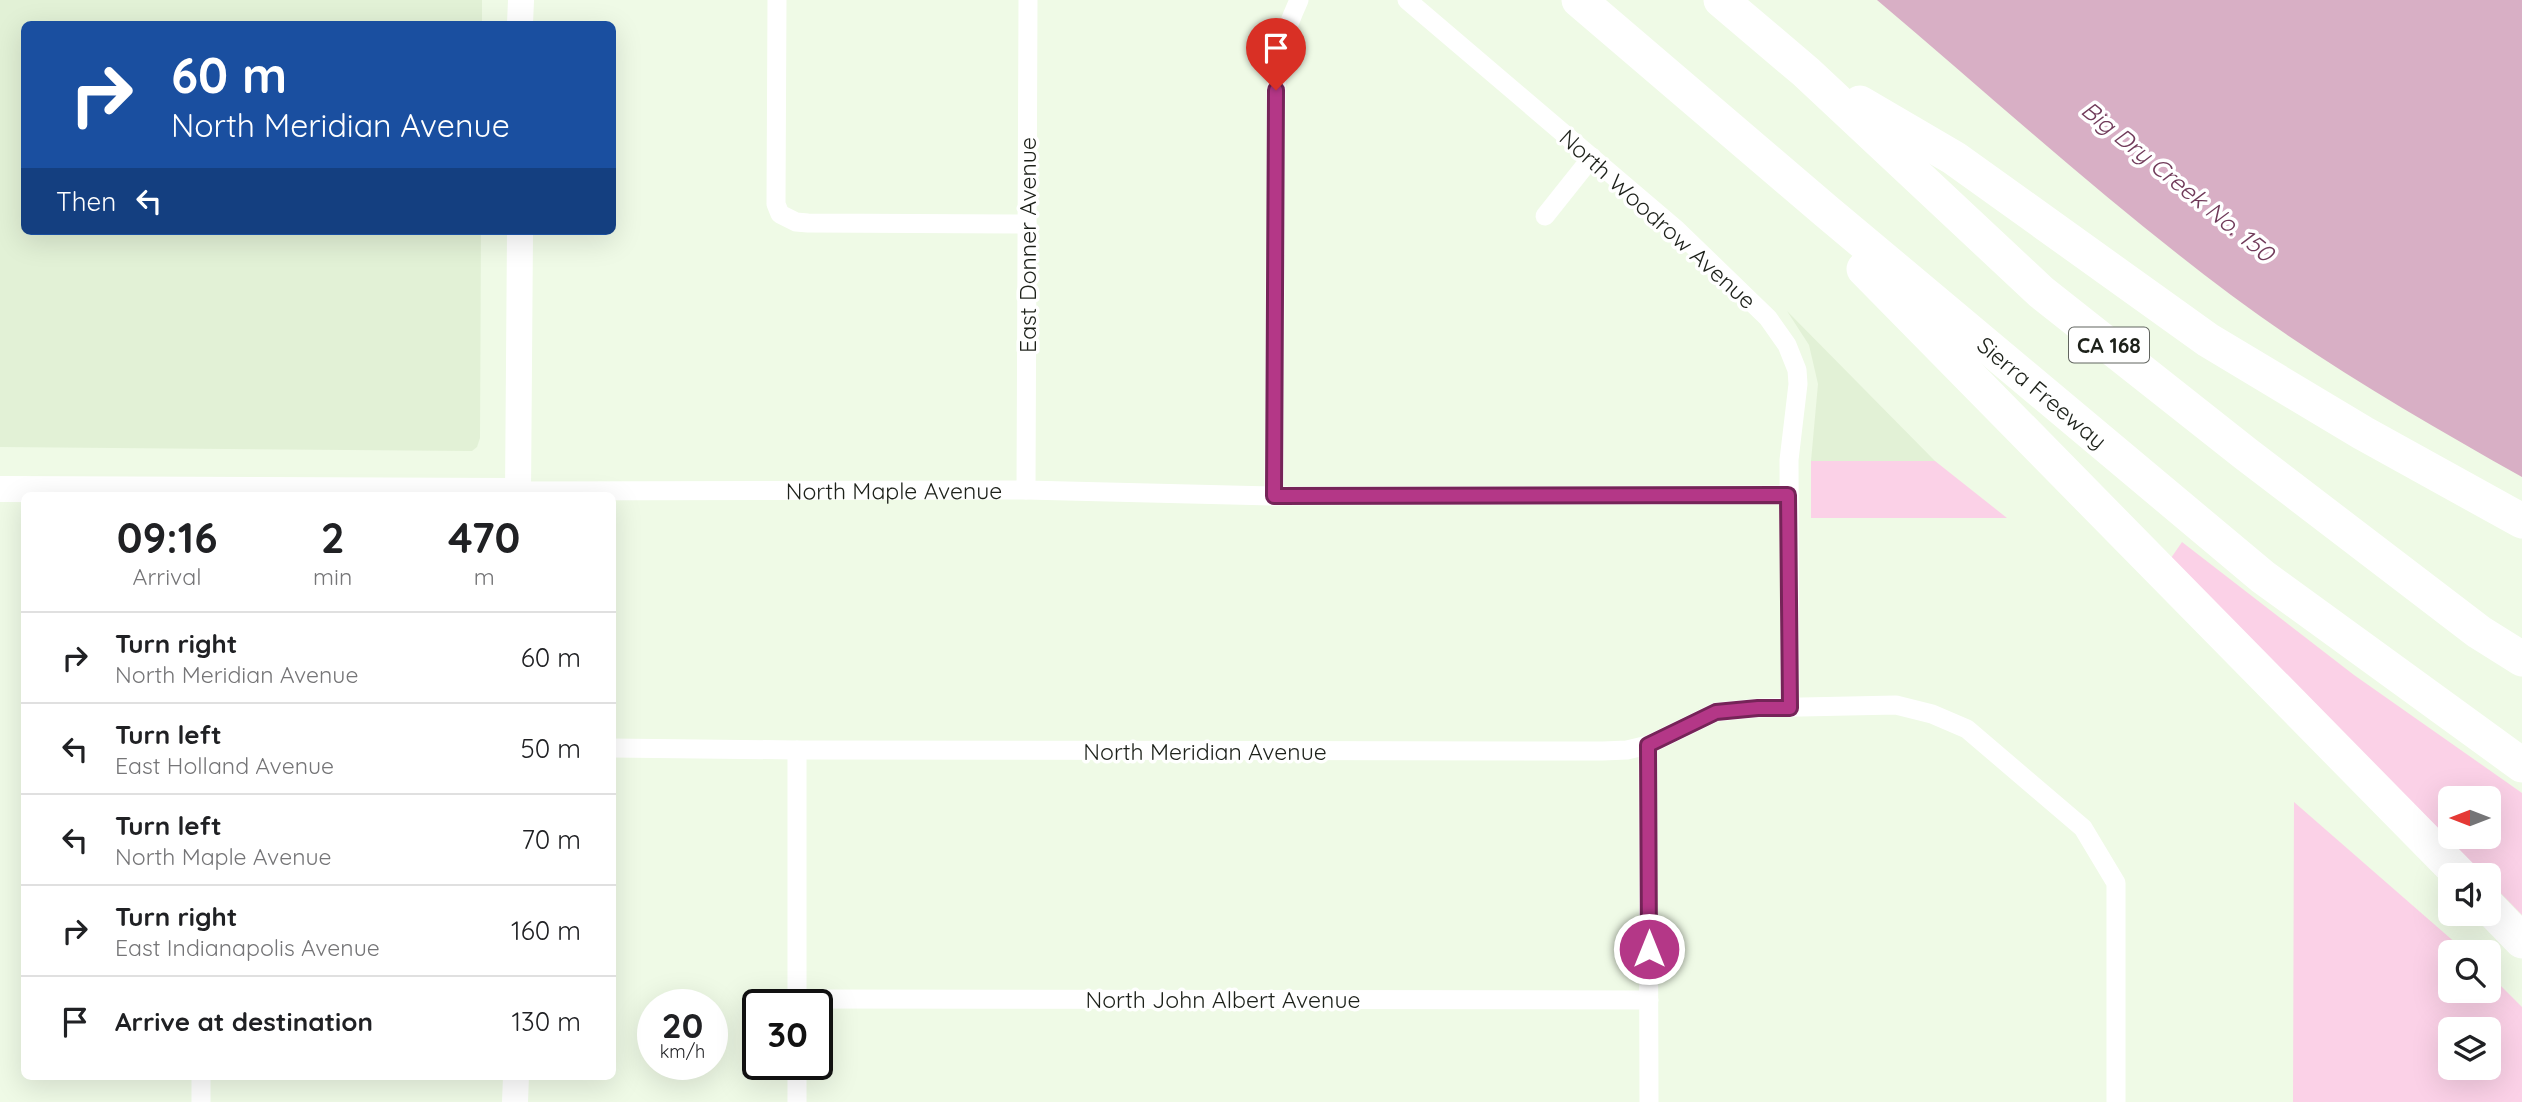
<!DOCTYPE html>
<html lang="en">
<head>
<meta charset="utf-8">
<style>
  :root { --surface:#fff; --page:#f6f6f6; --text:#202124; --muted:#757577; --line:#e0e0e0 }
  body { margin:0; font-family:Quicksand,sans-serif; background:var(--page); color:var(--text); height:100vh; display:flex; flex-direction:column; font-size:26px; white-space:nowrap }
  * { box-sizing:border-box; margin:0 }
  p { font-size:23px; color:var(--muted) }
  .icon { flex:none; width:38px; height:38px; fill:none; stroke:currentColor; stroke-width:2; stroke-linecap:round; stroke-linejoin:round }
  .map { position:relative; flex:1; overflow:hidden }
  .drawer { position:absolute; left:21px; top:492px; width:595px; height:588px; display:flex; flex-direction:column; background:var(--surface); border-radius:10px; box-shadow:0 7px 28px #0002 }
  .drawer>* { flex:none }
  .guide { position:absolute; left:21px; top:21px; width:595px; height:214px; border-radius:10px; box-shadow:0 7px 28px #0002; background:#1a4fa0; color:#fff; overflow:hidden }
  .needle { width:46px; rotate:270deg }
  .controls { position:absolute; left:2438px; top:786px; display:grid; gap:14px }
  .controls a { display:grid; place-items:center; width:63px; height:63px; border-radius:10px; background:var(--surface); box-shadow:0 7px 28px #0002; font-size:35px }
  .speed { position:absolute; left:637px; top:989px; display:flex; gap:14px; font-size:35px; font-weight:700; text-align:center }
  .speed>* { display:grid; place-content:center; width:91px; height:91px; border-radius:50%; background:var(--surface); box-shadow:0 7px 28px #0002; line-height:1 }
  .speed small { font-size:18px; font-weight:400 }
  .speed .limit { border:4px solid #111; border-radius:10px; background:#fff; color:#111 }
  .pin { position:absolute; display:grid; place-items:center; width:60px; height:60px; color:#fff; margin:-72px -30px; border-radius:50% 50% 50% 0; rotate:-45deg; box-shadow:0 0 7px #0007 }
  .pin .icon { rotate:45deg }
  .me { position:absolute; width:77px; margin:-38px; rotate:0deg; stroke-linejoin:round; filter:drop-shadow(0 0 5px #0008) }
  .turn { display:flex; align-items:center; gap:24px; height:147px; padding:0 35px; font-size:32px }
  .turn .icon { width:91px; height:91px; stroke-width:2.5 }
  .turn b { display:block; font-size:49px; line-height:60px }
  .then { display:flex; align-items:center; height:66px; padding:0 35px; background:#0003; gap:14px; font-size:26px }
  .eta { display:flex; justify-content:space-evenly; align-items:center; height:119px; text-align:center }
  .eta b { font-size:42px; font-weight:800; line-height:49px }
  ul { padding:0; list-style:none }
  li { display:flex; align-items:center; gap:21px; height:91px; padding:0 35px; border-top:2px solid var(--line) }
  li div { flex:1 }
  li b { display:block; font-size:26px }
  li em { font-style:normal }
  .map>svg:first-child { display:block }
  .built { fill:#e2f1d6 }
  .green { fill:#fbd1e7; fill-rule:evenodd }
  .water { fill:#d8afc5 }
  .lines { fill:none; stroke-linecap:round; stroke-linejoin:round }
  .street { stroke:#fff; stroke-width:19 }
  .secondary { stroke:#fff; stroke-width:26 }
  .highway { stroke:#fff; stroke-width:35 }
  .route-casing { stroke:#752458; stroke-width:18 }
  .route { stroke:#b43787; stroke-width:12 }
  .labels { text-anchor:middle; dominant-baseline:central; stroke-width:7; stroke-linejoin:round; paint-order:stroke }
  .shield { fill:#fff; stroke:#61645f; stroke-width:2 }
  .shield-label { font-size:21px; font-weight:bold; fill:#1d211a }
  .street-label { font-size:23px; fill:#1d211a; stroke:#fff }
  .water-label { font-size:24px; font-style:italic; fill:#713b5a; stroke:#fff }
</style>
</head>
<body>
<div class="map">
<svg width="2522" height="1102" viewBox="0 0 2522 1102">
  <rect width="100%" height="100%" fill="#effae6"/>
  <path class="built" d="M 0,0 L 482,0 L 482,24 L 24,24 L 24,231 L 481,231 L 480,438 L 477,447 L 472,451 L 0,447 Z
    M 1787,311 L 1935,461 L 1811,461 L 1818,384 L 1809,345 Z"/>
  <path class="green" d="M 1811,461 L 1935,461 L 2007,518 L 1811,518 Z
    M 2182,542 L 2354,675 L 2522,793 L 2522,915 L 2489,881 L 2488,875 L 2483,875 L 2171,558 ZM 2450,798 L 2488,798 L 2488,836 L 2450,836 Z
    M 2294,802 L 2466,952 L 2450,952 L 2450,990 L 2488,990 L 2489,974 L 2522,1007 L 2522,1102 L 2293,1102 ZM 2450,1029 L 2488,1029 L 2488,1068 L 2450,1068 Z"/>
  <path class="water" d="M 1877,0 L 2522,0 L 2522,477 C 2423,421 2322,363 2231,295 C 2108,203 1994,99 1877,0 Z"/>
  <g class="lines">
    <g class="street">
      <path d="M 777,0 L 776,204 L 780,214 L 796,222 L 808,223 L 1027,224"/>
      <path d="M 1407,0 L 1677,230 L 1768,318 L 1787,345 L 1797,370 L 1798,384 L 1789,460 L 1790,708"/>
      <path d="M 1545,216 L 1592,157"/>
      <path d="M 1026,490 L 1028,0"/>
      <path id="s1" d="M 518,491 L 1026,490 L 1274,496 L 1789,495"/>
      <path d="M 1274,496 L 1276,90 C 1278,53 1284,33 1299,0"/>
      <path d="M 1648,745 L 1649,1102"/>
      <path d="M 612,748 L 797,750 L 1603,751 L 1627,750 L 1648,745 L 1716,712 L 1758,708 L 1896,705 L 1932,714 L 1967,729 L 2083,828 L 2116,883 L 2116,1102"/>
      <path d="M 797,999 L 1649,1000"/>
      <path d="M 797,1004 L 797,750"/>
      <path d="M 797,1064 L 797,1102"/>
      <path d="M 201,1102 L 201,1076"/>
    </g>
    <path class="secondary" d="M 520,24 L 521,0
      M 0,489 L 518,491
      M 518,495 L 520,231
      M 515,1102 L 516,1076"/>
    <g class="highway">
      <path id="s2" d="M 1579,0 L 1826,211 L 2263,577 L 2522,765"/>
      <path d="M 1721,0 L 1806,72 L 2041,292 L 2246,454 L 2479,632 L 2522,659"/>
      <path d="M 1860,103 L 1954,158 L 2208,340 L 2363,433 L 2522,521"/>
      <path d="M 1864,269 L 2460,875"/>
      <path d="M 2488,906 L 2522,941"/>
    </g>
  </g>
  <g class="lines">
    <g class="route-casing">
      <path id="route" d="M 1276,90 L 1274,496 L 1788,495 L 1790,708 L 1758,708 L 1716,712 L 1648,745 L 1649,949"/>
    </g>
    <use href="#route" class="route"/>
  </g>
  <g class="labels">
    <rect class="shield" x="2069" y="327.5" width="80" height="35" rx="5"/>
    <g class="shield-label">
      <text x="2109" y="345">CA 168</text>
    </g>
    <g class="street-label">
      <text transform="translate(1658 219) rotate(42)">North Woodrow Avenue</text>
      <text transform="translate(1027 245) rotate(-90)">East Donner Avenue</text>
      <text stroke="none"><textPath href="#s2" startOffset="607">Sierra Freeway</textPath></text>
      <text stroke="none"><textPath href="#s1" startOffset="376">North Maple Avenue</textPath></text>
      <text x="1205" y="751">North Meridian Avenue</text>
      <text x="1223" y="999">North John Albert Avenue</text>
    </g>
    <g class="water-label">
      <text transform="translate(2178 181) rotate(39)">Big Dry Creek No. 150</text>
    </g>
  </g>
</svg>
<div class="controls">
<a><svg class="needle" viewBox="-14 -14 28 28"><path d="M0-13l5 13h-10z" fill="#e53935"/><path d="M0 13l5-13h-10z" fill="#757577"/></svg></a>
<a><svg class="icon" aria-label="sound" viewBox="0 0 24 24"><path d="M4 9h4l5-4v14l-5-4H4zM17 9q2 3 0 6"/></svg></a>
<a><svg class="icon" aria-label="search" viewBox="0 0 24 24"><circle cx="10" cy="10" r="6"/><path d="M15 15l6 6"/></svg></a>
<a><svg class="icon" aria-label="layers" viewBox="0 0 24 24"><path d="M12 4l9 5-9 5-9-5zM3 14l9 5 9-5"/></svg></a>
</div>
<div class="speed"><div>20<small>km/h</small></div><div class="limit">30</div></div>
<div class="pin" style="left:1276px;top:90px;background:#d93025"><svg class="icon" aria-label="arrive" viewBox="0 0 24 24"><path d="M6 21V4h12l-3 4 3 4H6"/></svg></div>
<svg class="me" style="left:1649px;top:949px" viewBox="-20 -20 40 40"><circle r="17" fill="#b43787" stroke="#fff" stroke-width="3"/><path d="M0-11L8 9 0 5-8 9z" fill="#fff"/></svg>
<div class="guide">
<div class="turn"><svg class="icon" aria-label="right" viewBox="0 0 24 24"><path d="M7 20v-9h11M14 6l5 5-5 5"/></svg><div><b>60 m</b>North Meridian Avenue</div></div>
<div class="then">Then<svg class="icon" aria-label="left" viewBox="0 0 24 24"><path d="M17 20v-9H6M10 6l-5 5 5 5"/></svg></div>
</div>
<section class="drawer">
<div class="eta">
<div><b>09:16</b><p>Arrival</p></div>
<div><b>2</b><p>min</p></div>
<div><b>470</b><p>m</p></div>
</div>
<ul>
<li><svg class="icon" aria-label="right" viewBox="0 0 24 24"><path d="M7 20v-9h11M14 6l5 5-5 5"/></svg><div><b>Turn right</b><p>North Meridian Avenue</p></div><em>60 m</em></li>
<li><svg class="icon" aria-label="left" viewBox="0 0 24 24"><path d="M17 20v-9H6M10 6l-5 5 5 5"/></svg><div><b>Turn left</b><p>East Holland Avenue</p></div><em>50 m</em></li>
<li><svg class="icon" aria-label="left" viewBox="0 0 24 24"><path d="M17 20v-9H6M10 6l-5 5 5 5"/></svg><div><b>Turn left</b><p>North Maple Avenue</p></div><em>70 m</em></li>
<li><svg class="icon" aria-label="right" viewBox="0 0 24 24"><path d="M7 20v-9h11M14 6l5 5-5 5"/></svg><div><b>Turn right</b><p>East Indianapolis Avenue</p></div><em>160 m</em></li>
<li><svg class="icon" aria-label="arrive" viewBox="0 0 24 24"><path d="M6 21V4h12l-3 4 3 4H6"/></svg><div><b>Arrive at destination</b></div><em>130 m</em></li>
</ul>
</section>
</div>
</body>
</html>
